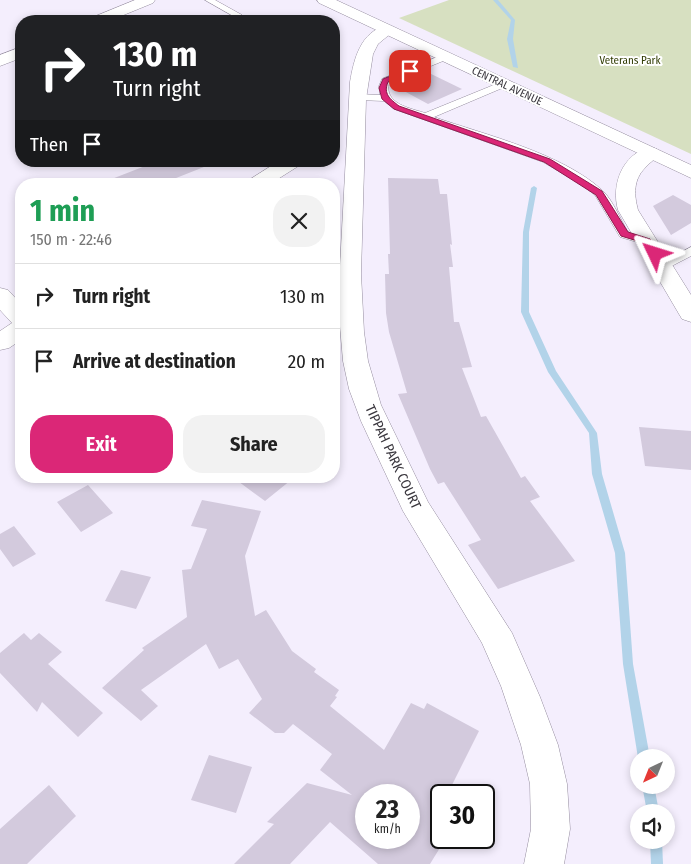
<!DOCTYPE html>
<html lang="en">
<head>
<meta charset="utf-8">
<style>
  :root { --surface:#fff; --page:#f2f2f2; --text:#222; --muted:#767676; --line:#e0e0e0; --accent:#db2777 }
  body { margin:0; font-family:"Fira Sans Condensed",sans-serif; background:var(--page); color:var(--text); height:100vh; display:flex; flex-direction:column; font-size:19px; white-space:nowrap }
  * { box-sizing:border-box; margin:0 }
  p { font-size:16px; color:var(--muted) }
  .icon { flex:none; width:28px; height:28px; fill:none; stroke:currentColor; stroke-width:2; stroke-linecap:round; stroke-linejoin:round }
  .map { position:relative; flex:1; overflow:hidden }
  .drawer { position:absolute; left:15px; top:178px; width:325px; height:305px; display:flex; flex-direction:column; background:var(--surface); border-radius:20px; box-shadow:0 2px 8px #0003 }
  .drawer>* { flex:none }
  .top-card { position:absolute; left:15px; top:15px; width:325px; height:152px; border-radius:20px; box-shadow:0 2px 8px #0003; background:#202124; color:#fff; overflow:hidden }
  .needle { width:32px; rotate:223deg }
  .buttons { position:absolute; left:630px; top:749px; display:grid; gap:10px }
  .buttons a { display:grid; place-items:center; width:45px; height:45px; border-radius:50%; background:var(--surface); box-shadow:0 2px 8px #0003; font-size:25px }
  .speed { position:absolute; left:355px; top:784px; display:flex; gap:10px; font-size:25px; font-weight:700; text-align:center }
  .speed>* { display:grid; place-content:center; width:65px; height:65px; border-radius:50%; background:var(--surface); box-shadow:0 2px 8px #0003; line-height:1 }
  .speed small { font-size:12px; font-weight:400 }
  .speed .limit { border:2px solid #111; border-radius:8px; background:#fff; color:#111 }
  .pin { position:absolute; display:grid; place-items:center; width:42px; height:42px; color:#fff; margin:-21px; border-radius:10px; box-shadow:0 2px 8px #0006 }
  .me { position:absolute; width:55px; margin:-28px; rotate:311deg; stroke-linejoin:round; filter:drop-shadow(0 0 4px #0008) }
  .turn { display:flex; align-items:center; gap:18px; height:105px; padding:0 15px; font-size:22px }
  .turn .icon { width:65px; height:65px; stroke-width:2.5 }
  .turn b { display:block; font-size:35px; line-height:42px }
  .then { display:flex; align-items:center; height:48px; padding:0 15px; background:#0003; gap:10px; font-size:19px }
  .round { display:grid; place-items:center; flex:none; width:52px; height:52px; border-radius:20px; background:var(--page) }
  .head { display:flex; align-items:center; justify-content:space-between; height:85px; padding:0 15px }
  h1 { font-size:30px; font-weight:700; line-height:38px; color:#1e9e55 }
  .action { display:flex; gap:10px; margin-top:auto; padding:10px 15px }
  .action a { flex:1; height:58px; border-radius:20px; background:var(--accent); color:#fff; font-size:20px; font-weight:700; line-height:58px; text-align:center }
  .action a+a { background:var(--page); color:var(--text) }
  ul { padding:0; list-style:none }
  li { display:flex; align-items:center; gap:15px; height:65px; padding:0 15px; border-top:1px solid var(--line) }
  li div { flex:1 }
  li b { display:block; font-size:19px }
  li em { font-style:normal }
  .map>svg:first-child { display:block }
  .green { fill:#d7e0c1 }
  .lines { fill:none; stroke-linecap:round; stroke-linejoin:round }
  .stream { fill:#b2d3e9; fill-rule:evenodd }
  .building { fill:#d3cadd; fill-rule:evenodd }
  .service-casing { stroke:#958d9f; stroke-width:1 }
  .minor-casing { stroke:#958d9f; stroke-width:1 }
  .secondary-casing { stroke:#958d9f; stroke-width:1 }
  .service { fill:#fff; fill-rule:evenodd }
  .minor { fill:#fff; fill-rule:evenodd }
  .secondary { fill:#fff; fill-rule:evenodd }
  .route { fill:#db2777; stroke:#8e194d }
  .labels { text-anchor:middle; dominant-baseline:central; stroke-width:4; stroke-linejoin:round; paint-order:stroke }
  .far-park-label { font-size:11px; fill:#323d05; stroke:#fff }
  .far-street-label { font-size:11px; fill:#3a373e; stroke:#fff }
  .street-label { font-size:14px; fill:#3a373e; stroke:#fff }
</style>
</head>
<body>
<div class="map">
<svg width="691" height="864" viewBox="0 0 691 864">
  <rect width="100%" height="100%" fill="#f4eefd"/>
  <path class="green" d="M 449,0 L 691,0 L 691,154 L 399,18 Z"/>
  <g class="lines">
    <path class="stream" d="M 493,0 L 498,0 L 515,20 L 513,39 L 518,68 L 513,67 L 507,39 L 511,20 Z
      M 534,186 L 537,188 L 529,232 L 529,312 L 556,371 L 597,433 L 602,474 L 625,553 L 633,664 L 650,758 L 639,758 L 639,760 L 638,758 L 623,664 L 615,553 L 592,474 L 589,433 L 548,372 L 521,312 L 523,232 L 531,188 Z
      M 642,785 L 654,785 L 659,812 L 647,812 Z
      M 650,840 L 662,840 L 663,864 L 651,864 Z"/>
  </g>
  <path class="building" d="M 425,71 L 462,89 L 428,104 L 391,84 Z
    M 158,161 L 214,161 L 214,163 L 161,184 L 104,184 L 104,182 Z
    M 388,178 L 438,179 L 440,194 L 447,194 L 452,245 L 450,244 L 453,267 L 449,267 L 454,322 L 459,322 L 472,367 L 462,368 L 481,417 L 486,416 L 521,478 L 525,476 L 540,497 L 530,501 L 575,561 L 498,589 L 468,545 L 481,540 L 444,482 L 438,484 L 430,469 L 398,394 L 407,393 L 389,332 L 386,313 L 385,274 L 389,274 L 388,254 L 390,254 Z
    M 673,195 L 691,205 L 691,223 L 671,235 L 653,206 Z
    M 639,427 L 691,431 L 691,470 L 645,466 Z
    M 231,476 L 296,476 L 265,501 Z
    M 88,485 L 113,513 L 81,532 L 57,502 Z
    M 202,500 L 261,511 L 245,556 L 255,616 L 266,610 L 292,651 L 316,669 L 314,672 L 339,690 L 335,696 L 337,697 L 330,706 L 384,750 L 411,703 L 424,709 L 427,703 L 479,731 L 452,785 L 466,795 L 441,795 L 441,838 L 446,838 L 430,864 L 378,864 L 330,822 L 290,864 L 234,864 L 274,824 L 267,822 L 307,783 L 352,795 L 320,770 L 332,754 L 293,724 L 284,733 L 275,733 L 249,713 L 262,699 L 238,659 L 219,669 L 206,644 L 141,690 L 158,706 L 141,721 L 102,688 L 144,650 L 142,648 L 187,617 L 182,570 L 191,569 L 207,529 L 191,526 ZM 366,795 L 409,795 L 409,838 L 366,838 Z
    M 14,526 L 36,554 L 13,567 L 0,549 L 0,534 Z
    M 121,570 L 151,577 L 136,609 L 105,601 Z
    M 24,633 L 31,640 L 39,633 L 62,652 L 48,664 L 103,713 L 78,737 L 42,702 L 37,712 L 0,673 L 0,653 Z
    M 209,755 L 252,767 L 236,813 L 191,800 Z
    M 49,785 L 76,816 L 27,864 L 0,864 L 0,829 Z"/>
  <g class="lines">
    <g class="service-casing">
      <path id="service" d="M 205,0 L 215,0 L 242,15 L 235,17 Z
        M 445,54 L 450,57 L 448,59 L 389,83 C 384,104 410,108 425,113 L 501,82 L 507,82 L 507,86 L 434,117 C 486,135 561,153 602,190 C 613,200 620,219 628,232 L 651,238 L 653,241 L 651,244 L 647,245 L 620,237 L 595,195 L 579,183 L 543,162 L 394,109 L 384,101 L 358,100 L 353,97 L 358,94 L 380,95 L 379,86 L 382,79 Z
        M 691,247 L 691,256 L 666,269 L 658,269 L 656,266 Z"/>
    </g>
    <g class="minor-casing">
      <path id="minor" d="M 135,0 L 155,0 L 153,3 L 109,21 L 88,21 L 91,18 Z
        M 387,25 L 393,27 L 395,30 L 378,44 L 373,54 L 366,99 L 361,274 L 364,332 L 368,361 L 381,405 L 428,502 L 512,633 L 540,697 L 558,745 L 567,784 L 570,829 L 564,864 L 524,864 L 531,829 L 530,784 L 521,745 L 501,686 L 482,643 L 403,511 L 361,421 L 349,389 L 343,361 L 338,303 L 350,82 C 354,59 360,32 387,25 Z
        M 21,47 L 21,58 L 0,66 L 0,55 Z
        M 650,147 L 657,149 L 660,153 C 656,159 650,162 645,168 C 633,180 634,195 638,210 L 691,295 L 691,322 L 682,319 L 679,314 L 618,210 C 611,185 622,154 650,147 Z
        M 279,161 L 303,161 L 300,165 L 270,184 L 246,184 L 249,180 Z
        M 0,288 L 8,290 L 21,304 L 21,340 L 9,348 L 0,350 L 0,331 L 12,323 L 0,310 Z"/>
    </g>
    <g class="secondary-casing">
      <path id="secondary" d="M 317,0 L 336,0 L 691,165 L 691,178 L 319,3 Z"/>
    </g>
    <use href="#service" class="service"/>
    <use href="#minor" class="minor"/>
    <use href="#secondary" class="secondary"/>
  </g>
  <path class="route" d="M 408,69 L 414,71 L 388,82 C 383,94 390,99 399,106 L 550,159 L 602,191 L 628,232 L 650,239 L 659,254 L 658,256 L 651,256 L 644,243 L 621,236 L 596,195 L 544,162 L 394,109 L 382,99 L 379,88 L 383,79 Z"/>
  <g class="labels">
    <g class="far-park-label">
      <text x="630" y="60">Veterans Park</text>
    </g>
    <g class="far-street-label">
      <text transform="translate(507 86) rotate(25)">CENTRAL AVENUE</text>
    </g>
    <g class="street-label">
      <text transform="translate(393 457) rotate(65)">TIPPAH PARK COURT</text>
    </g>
  </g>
</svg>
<div class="buttons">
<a><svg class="needle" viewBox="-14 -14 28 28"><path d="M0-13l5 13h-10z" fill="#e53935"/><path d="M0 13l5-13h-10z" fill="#767676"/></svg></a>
<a><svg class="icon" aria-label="sound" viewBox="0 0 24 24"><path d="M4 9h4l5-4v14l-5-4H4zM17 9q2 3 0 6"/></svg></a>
</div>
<div class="speed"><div>23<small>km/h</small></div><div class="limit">30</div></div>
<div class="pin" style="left:410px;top:71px;background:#d93025"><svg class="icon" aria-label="arrive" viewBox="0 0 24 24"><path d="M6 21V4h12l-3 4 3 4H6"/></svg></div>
<svg class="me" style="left:655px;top:254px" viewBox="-20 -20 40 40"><path d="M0-17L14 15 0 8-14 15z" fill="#db2777" stroke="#fff" stroke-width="4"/></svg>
<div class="top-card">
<div class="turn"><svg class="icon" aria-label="right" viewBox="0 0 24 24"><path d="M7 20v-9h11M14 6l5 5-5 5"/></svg><div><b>130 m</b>Turn right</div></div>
<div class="then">Then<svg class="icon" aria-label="arrive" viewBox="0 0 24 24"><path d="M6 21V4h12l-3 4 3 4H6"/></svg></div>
</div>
<section class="drawer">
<div class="head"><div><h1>1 min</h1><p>150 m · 22:46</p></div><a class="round"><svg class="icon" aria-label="close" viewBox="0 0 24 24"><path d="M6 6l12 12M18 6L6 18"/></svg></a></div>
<ul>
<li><svg class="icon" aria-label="right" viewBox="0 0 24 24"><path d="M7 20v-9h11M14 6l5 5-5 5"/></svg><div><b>Turn right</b></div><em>130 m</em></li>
<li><svg class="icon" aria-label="arrive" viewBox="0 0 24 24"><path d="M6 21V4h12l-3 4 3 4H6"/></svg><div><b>Arrive at destination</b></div><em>20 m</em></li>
</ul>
<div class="action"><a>Exit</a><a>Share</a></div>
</section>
</div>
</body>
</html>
